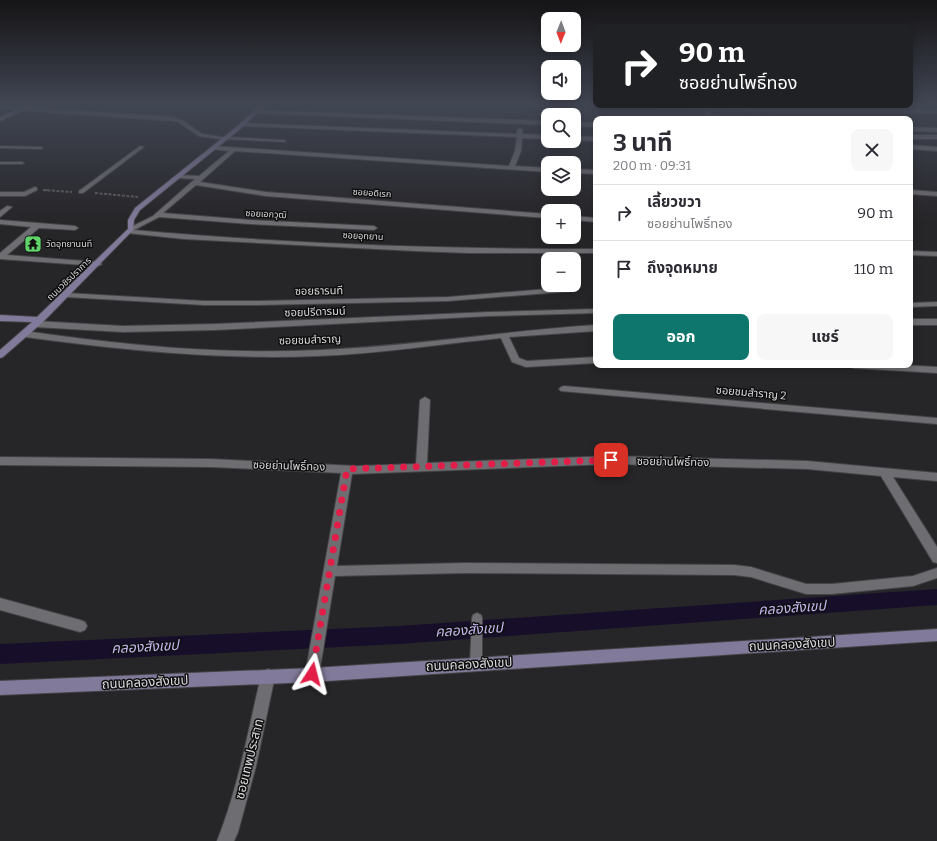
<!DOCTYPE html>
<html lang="th">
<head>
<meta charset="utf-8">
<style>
  :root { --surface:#fff; --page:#f7f7f7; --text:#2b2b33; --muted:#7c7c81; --line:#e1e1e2; --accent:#0f766e }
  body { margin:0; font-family:Bitter,"Noto Sans Thai",serif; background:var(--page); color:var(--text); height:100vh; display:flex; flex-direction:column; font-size:15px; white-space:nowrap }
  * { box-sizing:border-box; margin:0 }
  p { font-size:13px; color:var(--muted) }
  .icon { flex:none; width:22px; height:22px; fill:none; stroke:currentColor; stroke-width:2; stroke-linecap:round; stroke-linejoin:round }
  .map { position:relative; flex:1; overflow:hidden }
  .panel { position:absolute; left:593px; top:116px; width:320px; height:252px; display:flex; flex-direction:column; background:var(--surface); border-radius:8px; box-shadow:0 2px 10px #0003 }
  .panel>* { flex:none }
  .top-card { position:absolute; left:593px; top:24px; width:320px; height:84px; border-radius:8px; box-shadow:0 2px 10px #0003; background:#202124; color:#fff; overflow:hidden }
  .needle { width:26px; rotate:181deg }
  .tools { position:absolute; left:541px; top:12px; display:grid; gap:8px }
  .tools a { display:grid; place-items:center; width:40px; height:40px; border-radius:8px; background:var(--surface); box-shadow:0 2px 10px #0003; font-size:20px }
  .pin { position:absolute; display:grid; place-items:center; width:34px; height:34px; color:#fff; margin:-17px; border-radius:8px; box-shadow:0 2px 6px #0006 }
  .me { position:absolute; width:44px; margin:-22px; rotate:9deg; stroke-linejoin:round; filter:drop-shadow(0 0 3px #0008) }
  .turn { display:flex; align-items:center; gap:14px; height:84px; padding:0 20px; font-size:18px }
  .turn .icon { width:52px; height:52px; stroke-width:2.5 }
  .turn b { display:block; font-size:28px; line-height:34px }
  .round { display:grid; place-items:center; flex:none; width:42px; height:42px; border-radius:8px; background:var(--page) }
  .head { display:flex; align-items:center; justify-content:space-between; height:68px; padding:0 20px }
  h1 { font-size:24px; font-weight:700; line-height:30px }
  .action { display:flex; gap:8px; margin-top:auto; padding:8px 20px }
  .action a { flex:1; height:46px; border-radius:8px; background:var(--accent); color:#fff; font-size:16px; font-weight:700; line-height:46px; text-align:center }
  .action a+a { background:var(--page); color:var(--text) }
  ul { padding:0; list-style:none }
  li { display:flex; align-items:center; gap:12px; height:56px; padding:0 20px; border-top:1px solid var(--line) }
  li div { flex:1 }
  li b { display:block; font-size:15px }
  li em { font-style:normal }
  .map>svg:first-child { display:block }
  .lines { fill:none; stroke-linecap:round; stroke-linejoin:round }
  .canal { fill:#170f2a; fill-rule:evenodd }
  .lane-casing { stroke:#444346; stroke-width:2 }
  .street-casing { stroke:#444346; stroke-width:2 }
  .secondary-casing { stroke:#444346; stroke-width:2 }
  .path-far1 { stroke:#5c5b5e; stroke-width:1.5; stroke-dasharray:2 1; stroke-linecap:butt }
  .path { stroke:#5c5b5e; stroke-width:2; stroke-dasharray:3 1.5; stroke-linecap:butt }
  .lane { fill:#6e6d71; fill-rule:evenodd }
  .street { fill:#6e6d71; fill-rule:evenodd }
  .secondary { fill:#827a9a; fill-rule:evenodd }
  .route { stroke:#e11d48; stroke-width:7; stroke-dasharray:0 12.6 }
  .labels { text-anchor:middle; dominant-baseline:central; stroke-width:3; stroke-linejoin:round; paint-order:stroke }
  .far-street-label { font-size:9px; fill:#d9d9db; stroke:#0f0f10 }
  .far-poi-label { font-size:9px; fill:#d9d9db; stroke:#0f0f10; text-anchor:start }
  .street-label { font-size:11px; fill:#d9d9db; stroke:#0f0f10 }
  .near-street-label { font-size:13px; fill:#d9d9db; stroke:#0f0f10 }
  .near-water-label { font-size:14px; font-style:italic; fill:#c5b8f2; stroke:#0f0f10 }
</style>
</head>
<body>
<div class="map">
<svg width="937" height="841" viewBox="0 0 937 841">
  <rect width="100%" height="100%" fill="#262528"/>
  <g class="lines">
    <path class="canal" d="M 937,589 L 937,605 L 399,644 L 0,664 L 0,644 L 399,626 Z"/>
    <g class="lane-casing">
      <path id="lane" d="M 226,137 L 284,140 L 286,141 L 284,142 L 224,139 L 224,138 Z
        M 0,146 L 41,147 L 43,148 L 41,149 L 0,148 Z
        M 140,146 L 144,147 L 83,193 L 79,193 L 79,191 Z
        M 0,162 L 22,162 L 24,163 L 22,164 L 0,164 Z
        M 477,613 L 481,615 L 482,618 L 482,663 L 480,667 L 476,668 L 472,667 L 470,663 L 472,618 L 473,615 Z"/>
    </g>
    <g class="street-casing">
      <path id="street" d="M 0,105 L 172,117 L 182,120 L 202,134 L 229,138 L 226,140 L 199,136 L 178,122 L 172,121 L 0,109 Z
        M 637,105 L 706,107 L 706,105 L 710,105 L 710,107 L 749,108 L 937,109 L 937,113 L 749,112 L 711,110 L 711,115 L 741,117 L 744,119 L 706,117 L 705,110 L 639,106 Z
        M 256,110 L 548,121 L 548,125 L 254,113 L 254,111 Z
        M 574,122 L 596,123 L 596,127 L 574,126 Z
        M 242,123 L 517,134 L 517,130 L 520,128 L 523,130 L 522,134 L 548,135 L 548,139 L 522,138 L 521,151 L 515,166 L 548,168 L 548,172 L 235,151 L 200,182 L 266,192 L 548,214 L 548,218 L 266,196 L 196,185 L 163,213 L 250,220 L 374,226 L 377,228 L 374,230 L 250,224 L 159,217 L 134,230 C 287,244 442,249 596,249 L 596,253 L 468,253 L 415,251 L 184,239 L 127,233 L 126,232 L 128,230 L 129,228 L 153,216 L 195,179 L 178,178 L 176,177 L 176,175 L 199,176 L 229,151 L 211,149 L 211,147 L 213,146 L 509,166 L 515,151 L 517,137 L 240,126 L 240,124 Z
        M 910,127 L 937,128 L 937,132 L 910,131 Z
        M 910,135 L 937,135 L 937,139 L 910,139 Z
        M 574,136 L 596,137 L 596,141 L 574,140 Z
        M 910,145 L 937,147 L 937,151 L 910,149 Z
        M 574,169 L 596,170 L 596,174 L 574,173 Z
        M 35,187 L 37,188 L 37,190 L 25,196 L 0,196 L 0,192 L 24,192 Z
        M 910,190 L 937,192 L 937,196 L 910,194 Z
        M 7,206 L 12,207 L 0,217 L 0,211 Z
        M 574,216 L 596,218 L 596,222 L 574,220 Z
        M 0,220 L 75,226 L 78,228 L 75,230 L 39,228 L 7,255 L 98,262 L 102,264 L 98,266 L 0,259 L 0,253 L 31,227 L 0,224 Z
        M 910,251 L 937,252 L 937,256 L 910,255 Z
        M 572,287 L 575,287 L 575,291 L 448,301 L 258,305 L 204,305 L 66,297 L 62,295 L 66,293 L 204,301 L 258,301 L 448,297 Z
        M 937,302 L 937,306 L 910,307 L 910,303 Z
        M 596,309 L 596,313 L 490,316 L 215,330 L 123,332 L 35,327 L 31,324 L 35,321 L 123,326 L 215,324 L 490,312 Z
        M 910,319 L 937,319 L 937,325 L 910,325 Z
        M 596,325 L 596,331 L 509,337 L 519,358 L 527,361 L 596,357 L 596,363 L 526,367 L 512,362 L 501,338 C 440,344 379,354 317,356 C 219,360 122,350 25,337 L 21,334 L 25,331 C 122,345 221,355 320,350 C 412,346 504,331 596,325 Z
        M 848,365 L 901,365 L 937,367 L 937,373 L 853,368 Z
        M 564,386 L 937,418 L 937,424 L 561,391 L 559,389 L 561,387 Z
        M 425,397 L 430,400 L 427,463 L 611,456 L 807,461 L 937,473 L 937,481 L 893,477 L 937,547 L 937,563 L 933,562 L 881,476 L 807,469 L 611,464 L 352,474 L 337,566 L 464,563 L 734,565 L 751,567 L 806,584 L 832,584 L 913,576 L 937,568 L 937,578 L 913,586 L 832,594 L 806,594 L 751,577 L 734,575 L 464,573 L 335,576 L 319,675 L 317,680 L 312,682 L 307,680 L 305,675 L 341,473 L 211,467 L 0,465 L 0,457 L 211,459 L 357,466 L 416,464 L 420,400 Z
        M 0,598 L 80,620 L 85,622 L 87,626 L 85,630 L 80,632 L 0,610 Z
        M 268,669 L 273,671 L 275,676 L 256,766 L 238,832 L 234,841 L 217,841 C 238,789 248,731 261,676 L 263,671 Z"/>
    </g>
    <g class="secondary-casing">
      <path id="secondary" d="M 29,104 L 36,104 L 0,121 L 0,117 Z
        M 262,104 L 267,104 L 239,130 L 140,210 L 134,220 L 133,230 L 43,322 L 3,357 L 0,358 L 0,350 L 32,322 L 0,321 L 0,315 L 37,317 L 128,229 L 128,220 L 135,208 L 235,128 Z
        M 937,629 L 937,641 L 312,682 L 0,695 L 0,681 L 312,668 Z"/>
    </g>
    <path class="path-far1" d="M 43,190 L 48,190"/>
    <path class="path" d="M 43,190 L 72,192
      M 95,193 L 138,197"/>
    <use href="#lane" class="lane"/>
    <use href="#street" class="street"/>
    <use href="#secondary" class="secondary"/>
  </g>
  <linearGradient id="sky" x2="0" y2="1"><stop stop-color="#151416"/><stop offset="0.47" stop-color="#414653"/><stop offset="1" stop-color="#414653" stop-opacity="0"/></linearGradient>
  <rect width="937" height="222" fill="url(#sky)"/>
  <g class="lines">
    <path class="route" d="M 312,674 L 347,469 L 611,460"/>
  </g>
  <defs>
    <g id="temple-square" transform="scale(0.9)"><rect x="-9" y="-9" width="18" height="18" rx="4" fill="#61d46a" stroke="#0f0f10"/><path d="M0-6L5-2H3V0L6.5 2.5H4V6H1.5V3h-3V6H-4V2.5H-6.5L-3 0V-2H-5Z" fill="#111"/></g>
  </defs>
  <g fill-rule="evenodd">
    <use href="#temple-square" x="33" y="244"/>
  </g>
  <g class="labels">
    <g class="far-street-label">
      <text transform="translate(372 193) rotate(4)">ซอยอดิเรก</text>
      <text transform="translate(266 214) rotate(3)">ซอยเอกวุฒิ</text>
      <text transform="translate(363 236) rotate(3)">ซอยอุทยาน</text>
      <text transform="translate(69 279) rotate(-44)">ถนนวชิรปราการ</text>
    </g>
    <g class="far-poi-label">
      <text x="46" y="244">วัดอุทยานนที</text>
    </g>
    <g class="street-label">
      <text transform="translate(319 291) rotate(-1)">ซอยธารนที</text>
      <text transform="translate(315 312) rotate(-2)">ซอยปรีดารมน์</text>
      <text transform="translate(310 340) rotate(-2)">ซอยชมสำราญ</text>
      <text transform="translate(751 393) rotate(5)">ซอยชมสำราญ 2</text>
      <text transform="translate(673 462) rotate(1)">ซอยย่านโพธิ์ทอง</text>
      <text transform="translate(289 466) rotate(2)">ซอยย่านโพธิ์ทอง</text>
    </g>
    <g class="near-street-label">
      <text transform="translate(792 644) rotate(-3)">ถนนคลองสังเขป</text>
      <text transform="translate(469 664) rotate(-3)">ถนนคลองสังเขป</text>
      <text transform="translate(145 682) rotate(-3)">ถนนคลองสังเขป</text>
      <text transform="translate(249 759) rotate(-76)">ซอยเทพประสาท</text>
    </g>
    <g class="near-water-label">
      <text transform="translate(792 608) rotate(-4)">คลองสังเขป</text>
      <text transform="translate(469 630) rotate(-4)">คลองสังเขป</text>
      <text transform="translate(145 647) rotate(-3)">คลองสังเขป</text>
    </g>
  </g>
</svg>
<div class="tools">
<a><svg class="needle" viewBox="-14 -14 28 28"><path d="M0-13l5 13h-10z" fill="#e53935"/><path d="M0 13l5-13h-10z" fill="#7c7c81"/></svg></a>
<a><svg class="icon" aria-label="sound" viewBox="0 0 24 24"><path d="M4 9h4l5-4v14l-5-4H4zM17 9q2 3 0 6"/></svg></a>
<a><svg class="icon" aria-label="search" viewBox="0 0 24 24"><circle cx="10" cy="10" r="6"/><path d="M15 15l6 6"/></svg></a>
<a><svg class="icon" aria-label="layers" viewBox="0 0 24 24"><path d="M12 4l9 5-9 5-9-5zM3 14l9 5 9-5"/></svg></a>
<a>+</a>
<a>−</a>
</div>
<div class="pin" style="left:611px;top:460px;background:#d93025"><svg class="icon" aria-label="arrive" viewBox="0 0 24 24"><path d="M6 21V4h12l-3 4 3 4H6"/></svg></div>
<svg class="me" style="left:312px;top:674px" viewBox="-20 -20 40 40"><path d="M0-17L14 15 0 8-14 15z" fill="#e11d48" stroke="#fff" stroke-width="4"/></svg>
<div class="top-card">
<div class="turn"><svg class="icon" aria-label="right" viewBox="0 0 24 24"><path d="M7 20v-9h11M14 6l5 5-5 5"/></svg><div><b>90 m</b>ซอยย่านโพธิ์ทอง</div></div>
</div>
<section class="panel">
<div class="head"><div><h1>3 นาที</h1><p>200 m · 09:31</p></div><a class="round"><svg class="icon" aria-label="close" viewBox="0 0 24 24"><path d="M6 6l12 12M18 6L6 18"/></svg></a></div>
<ul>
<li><svg class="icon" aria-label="right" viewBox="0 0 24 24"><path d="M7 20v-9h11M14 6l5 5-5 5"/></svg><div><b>เลี้ยวขวา</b><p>ซอยย่านโพธิ์ทอง</p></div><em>90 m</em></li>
<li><svg class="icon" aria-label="arrive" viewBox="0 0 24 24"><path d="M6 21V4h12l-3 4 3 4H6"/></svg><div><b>ถึงจุดหมาย</b></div><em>110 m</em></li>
</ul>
<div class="action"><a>ออก</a><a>แชร์</a></div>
</section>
</div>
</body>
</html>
